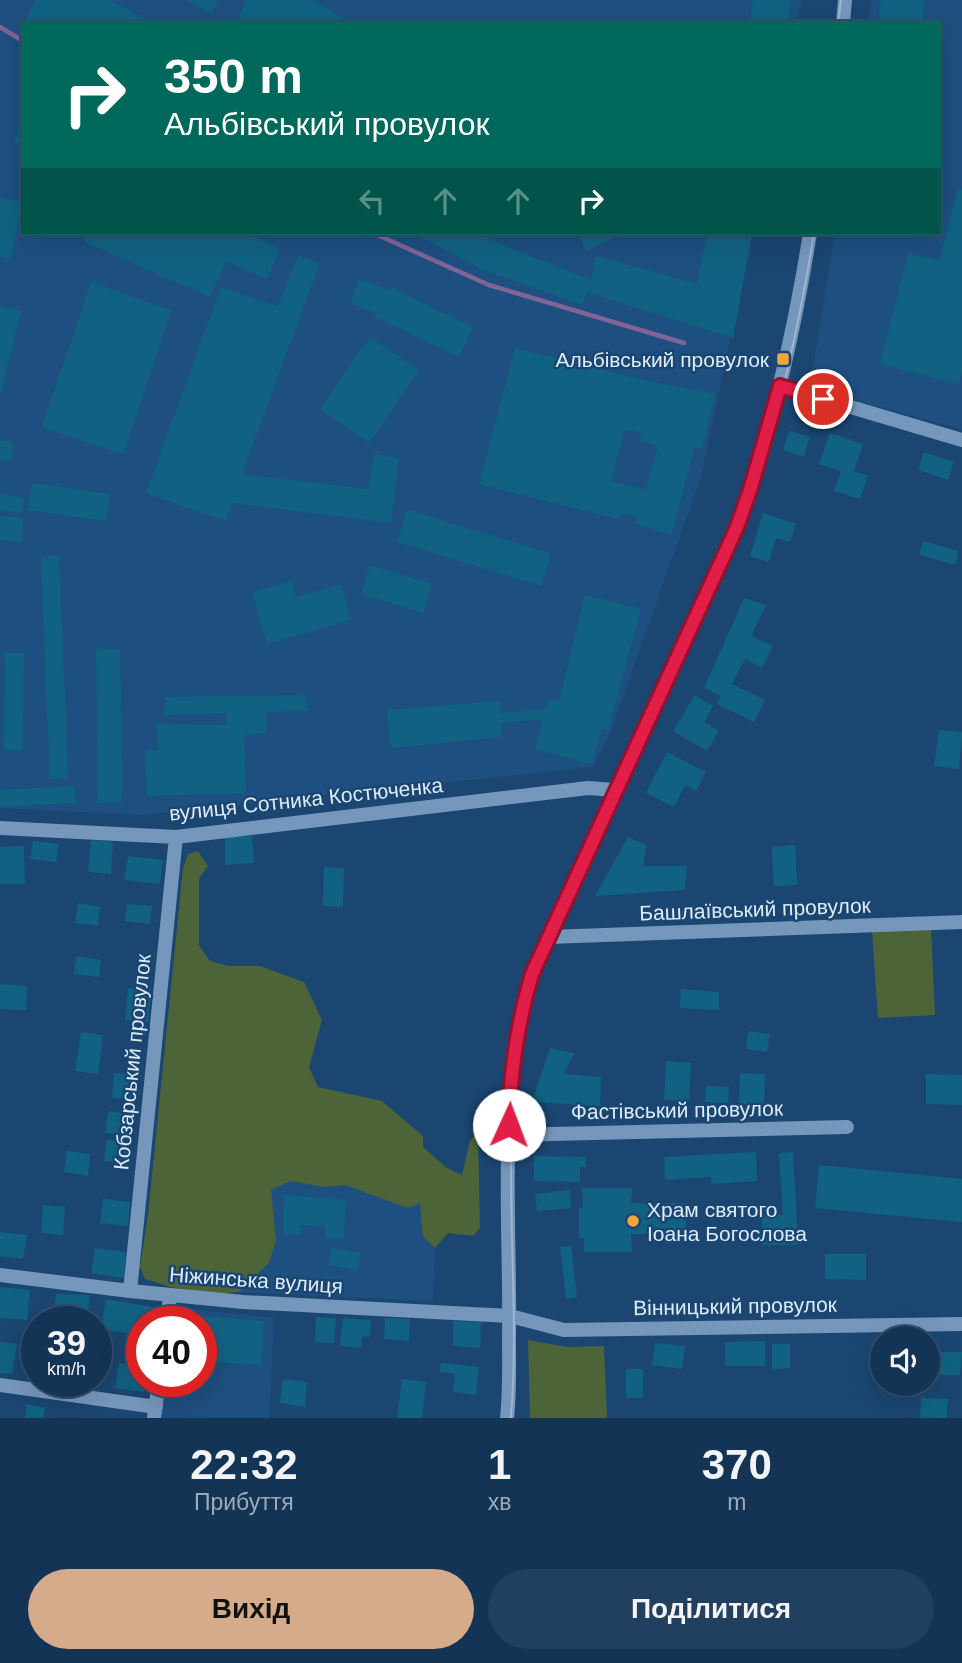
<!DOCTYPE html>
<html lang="uk">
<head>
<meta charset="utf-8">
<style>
  :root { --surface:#143455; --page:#213f5f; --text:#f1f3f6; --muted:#9daab9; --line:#334f6c; --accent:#d6ab8b }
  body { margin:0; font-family:Helvetica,sans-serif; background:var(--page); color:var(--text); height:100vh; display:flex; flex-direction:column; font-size:26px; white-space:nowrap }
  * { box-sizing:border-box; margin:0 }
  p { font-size:23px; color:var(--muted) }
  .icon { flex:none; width:38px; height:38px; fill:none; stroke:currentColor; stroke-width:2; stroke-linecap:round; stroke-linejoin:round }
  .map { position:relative; height:1418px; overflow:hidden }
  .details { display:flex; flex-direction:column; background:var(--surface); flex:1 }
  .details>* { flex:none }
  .banner { position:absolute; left:21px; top:21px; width:920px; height:214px; border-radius:0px; box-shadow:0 7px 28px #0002,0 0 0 2px var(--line); background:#00695c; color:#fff; overflow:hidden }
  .buttons { position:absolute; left:870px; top:1326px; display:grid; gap:14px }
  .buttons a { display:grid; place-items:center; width:70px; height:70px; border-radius:50%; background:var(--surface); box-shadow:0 7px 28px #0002,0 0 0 2px var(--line); font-size:35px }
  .speed { position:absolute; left:21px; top:1306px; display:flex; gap:14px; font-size:35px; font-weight:700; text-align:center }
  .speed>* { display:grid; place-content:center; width:91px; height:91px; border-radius:50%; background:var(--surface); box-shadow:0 7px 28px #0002,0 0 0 2px var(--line); line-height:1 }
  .speed small { font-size:18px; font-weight:400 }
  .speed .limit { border:10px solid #d22; background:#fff; color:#111 }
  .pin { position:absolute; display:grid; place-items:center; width:60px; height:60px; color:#fff; margin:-30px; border:4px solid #fff; border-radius:50%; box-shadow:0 2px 7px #0007 }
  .me { position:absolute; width:77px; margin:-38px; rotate:2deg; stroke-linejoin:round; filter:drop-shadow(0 0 5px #0008) }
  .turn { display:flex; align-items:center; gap:24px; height:147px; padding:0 28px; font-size:32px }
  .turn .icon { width:91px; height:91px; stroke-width:2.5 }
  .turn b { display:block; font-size:49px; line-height:60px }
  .lanes { display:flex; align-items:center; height:66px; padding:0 28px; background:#0003; justify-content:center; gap:35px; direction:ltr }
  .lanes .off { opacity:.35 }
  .eta { display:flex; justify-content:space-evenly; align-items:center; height:119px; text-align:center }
  .eta b { font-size:42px; font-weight:800; line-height:49px }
  .button { display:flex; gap:14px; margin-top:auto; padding:14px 28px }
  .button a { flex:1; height:80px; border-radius:42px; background:var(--accent); color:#111; font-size:28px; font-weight:800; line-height:80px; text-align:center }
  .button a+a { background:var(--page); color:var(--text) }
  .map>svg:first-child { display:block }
  .built { fill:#1d4f80 }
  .green { fill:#4d6439 }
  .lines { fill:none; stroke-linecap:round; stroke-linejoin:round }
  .stream { stroke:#826396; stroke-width:4.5 }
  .building { fill:#116282; fill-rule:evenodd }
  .minor { stroke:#7697bc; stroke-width:14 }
  .tertiary { stroke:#7697bc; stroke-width:14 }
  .tram { stroke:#9eb6cf; stroke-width:2 }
  .route-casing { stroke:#92132f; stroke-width:18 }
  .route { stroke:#e11d48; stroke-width:12 }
  .poi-dot { fill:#f0a63f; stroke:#1a4671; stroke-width:2.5 }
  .labels { text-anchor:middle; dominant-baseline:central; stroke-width:5; stroke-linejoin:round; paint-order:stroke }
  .poi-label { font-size:21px; fill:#ddebfb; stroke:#1a4671; text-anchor:end }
  .street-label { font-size:21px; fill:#ddebfb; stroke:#1a4671 }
</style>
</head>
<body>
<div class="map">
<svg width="962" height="1418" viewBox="0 0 962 1418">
  <rect width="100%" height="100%" fill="#1a4671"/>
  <path class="built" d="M 0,0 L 802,0 L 797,23 L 23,23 L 23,233 L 753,233 L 701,477 L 611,731 L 593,767 L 143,815 L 0,808 Z
    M 871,0 L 962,0 L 962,430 L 810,387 L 835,233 L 940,233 L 940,23 L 868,23 Z
    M 246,1151 L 439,1160 L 433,1301 L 239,1292 Z
    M 175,1307 L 274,1318 L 269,1418 L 160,1418 L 165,1381 L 201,1381 L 201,1321 L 173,1321 Z"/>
  <path class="green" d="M 198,851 L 208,866 L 199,879 L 199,945 L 210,961 L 228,966 L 260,966 L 304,982 L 322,1020 L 309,1067 L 318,1087 L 382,1101 L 423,1136 L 423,1147 L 447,1168 L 462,1175 L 470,1141 L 478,1130 L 480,1228 L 473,1236 L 448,1233 L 435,1248 L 423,1237 L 420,1203 L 408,1208 L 345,1185 L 324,1187 L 291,1181 L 271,1190 L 276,1241 L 269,1263 L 239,1292 L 216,1294 L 170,1287 L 145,1279 L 140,1267 L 148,1215 L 183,868 L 188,854 Z
    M 931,928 L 935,1015 L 878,1018 L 872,931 Z
    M 528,1340 L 567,1347 L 604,1346 L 607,1418 L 530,1418 Z"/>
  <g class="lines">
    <path class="stream" d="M 0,27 L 23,41
      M 373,233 L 489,285 L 684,343"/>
  </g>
  <path class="building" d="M 36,0 L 109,0 L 154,23 L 30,23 L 25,20 Z
    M 185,0 L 218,0 L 212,13 Z
    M 247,0 L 311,0 L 354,23 L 235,23 Z
    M 753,0 L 791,0 L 788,23 L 750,23 Z
    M 881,0 L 925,0 L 922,23 L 878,23 Z
    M 23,117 L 23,145 L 14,142 Z
    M 958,189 L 962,190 L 962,371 L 959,384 L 880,364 L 908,253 L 939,261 Z
    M 0,197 L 23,202 L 11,259 L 0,256 Z
    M 88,233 L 244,233 L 280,248 L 267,279 L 226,261 L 210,297 L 84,242 Z
    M 413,233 L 479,233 L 498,243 L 591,280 L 596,256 L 697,284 L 707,233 L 752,233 L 733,338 L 587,292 L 583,305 L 484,270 Z
    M 578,233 L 611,233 L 613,238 L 586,251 Z
    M 298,256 L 320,263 L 242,474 L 368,489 L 374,454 L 399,458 L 391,523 L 232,503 L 225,521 L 146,493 L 221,287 L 277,307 Z
    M 359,279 L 388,290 L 390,287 L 473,327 L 459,357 L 375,317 L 377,314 L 350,303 Z
    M 91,282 L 171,310 L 123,454 L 42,427 Z
    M 0,306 L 21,311 L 1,393 L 0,393 Z
    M 370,337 L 419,370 L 369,443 L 320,409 Z
    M 515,348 L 639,379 L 715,394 L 702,449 L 694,448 L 672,535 L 636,524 L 638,517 L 621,513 L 619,519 L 479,484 ZM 625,429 L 641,433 L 639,441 L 658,446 L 646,490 L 611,481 Z
    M 789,431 L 810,437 L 804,457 L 783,450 Z
    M 830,433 L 863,444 L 854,471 L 868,476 L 860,499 L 834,491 L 841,471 L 819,464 Z
    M 0,440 L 13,442 L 11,461 L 0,460 Z
    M 924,452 L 954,462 L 948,480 L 918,470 Z
    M 32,483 L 110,494 L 106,521 L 28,510 Z
    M 0,494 L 24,498 L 22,513 L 0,510 Z
    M 407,509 L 551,554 L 541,586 L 397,542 Z
    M 763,513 L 796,524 L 790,542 L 776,538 L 769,562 L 750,556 Z
    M 0,516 L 24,518 L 21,542 L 0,540 Z
    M 923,541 L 958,551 L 955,565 L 919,555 Z
    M 59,555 L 68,778 L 50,779 L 41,556 Z
    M 370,565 L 432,584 L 423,613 L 361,594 Z
    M 292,581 L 296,597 L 341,584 L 351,620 L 267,644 L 252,592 Z
    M 585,595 L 641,609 L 608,730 L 602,728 L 591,764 L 535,749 L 543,719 L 501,723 L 502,737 L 391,748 L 387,710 L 499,701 L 501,713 L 546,709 L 549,699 L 559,701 Z
    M 744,598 L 766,605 L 751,636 L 773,646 L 762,668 L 745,659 L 732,684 L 765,700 L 754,722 L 717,704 L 721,696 L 704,688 Z
    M 96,649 L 120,649 L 122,802 L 98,803 Z
    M 5,653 L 24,653 L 23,750 L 4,750 Z
    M 305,695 L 308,710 L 266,712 L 266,733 L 244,735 L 246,793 L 147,796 L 145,750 L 158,750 L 156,724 L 227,725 L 226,713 L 164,715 L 165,697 Z
    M 695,695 L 713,706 L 704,722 L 719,731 L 707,751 L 673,731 Z
    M 939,730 L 962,732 L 959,769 L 934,766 Z
    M 667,752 L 706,772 L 696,791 L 685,785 L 674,807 L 646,793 Z
    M 75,786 L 75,803 L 0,807 L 0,790 Z
    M 225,836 L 252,836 L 254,863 L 225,865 Z
    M 628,837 L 647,845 L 643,866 L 687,866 L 685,890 L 595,896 Z
    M 91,840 L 113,842 L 111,874 L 88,872 Z
    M 33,841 L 59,844 L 56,862 L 30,859 Z
    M 795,845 L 797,885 L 774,886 L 772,847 Z
    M 24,846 L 25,884 L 0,884 L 0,847 Z
    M 128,856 L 163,860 L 160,884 L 124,880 Z
    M 324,867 L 344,868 L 343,907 L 323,906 Z
    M 78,903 L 100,907 L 98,926 L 75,923 Z
    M 127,904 L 152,906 L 150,924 L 125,921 Z
    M 76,956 L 101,960 L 99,977 L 74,974 Z
    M 0,984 L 27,986 L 26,1010 L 0,1009 Z
    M 128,988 L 151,990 L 148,1022 L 125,1020 Z
    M 681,989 L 719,992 L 719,1010 L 680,1008 Z
    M 748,1031 L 770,1034 L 767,1052 L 746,1049 Z
    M 81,1032 L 103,1035 L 98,1074 L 75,1071 Z
    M 550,1048 L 574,1053 L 564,1074 L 601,1077 L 600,1106 L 532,1102 Z
    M 666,1061 L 691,1063 L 689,1101 L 664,1100 Z
    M 114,1073 L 137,1075 L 135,1100 L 112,1098 Z
    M 740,1073 L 765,1074 L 764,1105 L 739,1104 Z
    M 926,1074 L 962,1075 L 962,1105 L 926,1104 Z
    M 706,1086 L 729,1087 L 728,1103 L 705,1102 Z
    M 108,1111 L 135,1115 L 132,1137 L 105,1133 Z
    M 107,1140 L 131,1143 L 128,1165 L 104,1161 Z
    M 67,1151 L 90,1154 L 88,1176 L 64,1172 Z
    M 756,1152 L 757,1181 L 711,1184 L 711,1177 L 665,1180 L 664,1157 Z
    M 793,1152 L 798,1245 L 762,1245 L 762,1215 L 783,1215 L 779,1153 Z
    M 534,1156 L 586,1157 L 586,1167 L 580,1167 L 580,1182 L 534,1181 Z
    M 819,1165 L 962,1179 L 962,1222 L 815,1208 Z
    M 582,1188 L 632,1188 L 631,1203 L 686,1203 L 686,1234 L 631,1234 L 632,1252 L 584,1252 L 584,1238 L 579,1238 L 579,1208 L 583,1208 Z
    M 570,1190 L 571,1208 L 537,1211 L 535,1194 Z
    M 284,1195 L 345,1200 L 344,1239 L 325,1238 L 325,1226 L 301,1225 L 299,1235 L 283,1234 Z
    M 103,1199 L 130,1202 L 128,1226 L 100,1223 Z
    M 43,1205 L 65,1207 L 63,1235 L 41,1233 Z
    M 0,1232 L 27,1235 L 23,1259 L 0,1256 Z
    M 571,1245 L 577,1297 L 566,1299 L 560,1247 Z
    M 95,1248 L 126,1252 L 124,1278 L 91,1273 Z
    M 331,1248 L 361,1253 L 358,1270 L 328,1265 Z
    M 825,1254 L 866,1254 L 866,1280 L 825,1279 Z
    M 0,1287 L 30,1290 L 27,1320 L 0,1318 Z
    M 56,1294 L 90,1295 L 87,1321 L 53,1321 Z
    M 106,1299 L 154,1307 L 152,1321 L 142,1321 L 142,1335 L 101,1329 Z
    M 179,1314 L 264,1321 L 261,1366 L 211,1361 L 209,1381 L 201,1380 L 201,1321 L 178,1321 Z
    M 316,1317 L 336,1318 L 334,1343 L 315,1342 Z
    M 343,1318 L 371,1320 L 370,1337 L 362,1336 L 361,1348 L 340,1346 Z
    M 385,1318 L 410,1319 L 409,1341 L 384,1339 Z
    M 453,1321 L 481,1322 L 480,1348 L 453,1346 Z
    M 765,1341 L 765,1366 L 725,1366 L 725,1342 Z
    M 0,1342 L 17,1344 L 12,1374 L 0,1373 Z
    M 655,1343 L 685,1346 L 682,1369 L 652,1365 Z
    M 772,1344 L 790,1344 L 790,1368 L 772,1369 Z
    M 935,1352 L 962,1352 L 960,1375 L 935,1375 Z
    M 119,1363 L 142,1367 L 142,1381 L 146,1381 L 144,1392 L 115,1388 Z
    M 441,1363 L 479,1367 L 476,1395 L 453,1392 L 455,1374 L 440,1372 Z
    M 626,1369 L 643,1369 L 643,1398 L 626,1398 Z
    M 283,1379 L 307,1382 L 305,1407 L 280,1403 Z
    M 402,1379 L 426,1382 L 422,1418 L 397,1418 Z
    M 921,1398 L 948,1399 L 947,1418 L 920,1418 Z
    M 27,1404 L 45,1408 L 43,1418 L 25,1418 Z"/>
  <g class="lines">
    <path class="minor" d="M 780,386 L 962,440
      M 0,828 L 176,837 L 588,788 L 615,790
      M 549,937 L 962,922
      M 509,1135 L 847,1127
      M 0,1275 L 130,1291 L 243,1302 L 510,1316 L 564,1330 L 962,1324
      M 130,1291 L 176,837
      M 167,1321 L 170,1296
      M 0,1385 L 156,1407
      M 154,1418 L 159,1381"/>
    <path class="tertiary" d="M 843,23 L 845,0
      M 507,1418 C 510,1392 509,1365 509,1338 C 511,1217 496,1092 532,974 L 737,527 C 772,432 794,333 810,233"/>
    <path class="tram" d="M 838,23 L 841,0
      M 511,1418 C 523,1271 491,1118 536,975 L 741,527 C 776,432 798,333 814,233"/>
  </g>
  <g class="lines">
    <g class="route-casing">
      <path id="route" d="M 509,1125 C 510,1074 517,1024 532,974 L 737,527 L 751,487 L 780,386 L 823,399"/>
    </g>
    <use href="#route" class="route"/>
  </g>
  <g class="poi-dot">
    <rect x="776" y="352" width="14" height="14" rx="3.5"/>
    <circle cx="633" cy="1221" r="7"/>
  </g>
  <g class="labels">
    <g class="poi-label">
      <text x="769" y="359">Альбівський провулок</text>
      <text x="647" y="1209" text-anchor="start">Храм святого<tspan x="647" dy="24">Іоана Богослова</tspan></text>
    </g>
    <g class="street-label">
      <text transform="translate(306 799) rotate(-6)">вулиця Сотника Костюченка</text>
      <text transform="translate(755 909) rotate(-2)">Башлаївський провулок</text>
      <text transform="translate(132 1062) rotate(-84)">Кобзарський провулок</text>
      <text transform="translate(677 1110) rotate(-1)">Фастівський провулок</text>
      <text transform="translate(256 1280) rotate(4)">Ніжинська вулиця</text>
      <text transform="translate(735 1306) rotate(-1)">Вінницький провулок</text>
    </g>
  </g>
</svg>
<div class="buttons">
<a><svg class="icon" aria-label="sound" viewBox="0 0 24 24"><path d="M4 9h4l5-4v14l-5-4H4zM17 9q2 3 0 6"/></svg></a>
</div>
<div class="speed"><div>39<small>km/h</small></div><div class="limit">40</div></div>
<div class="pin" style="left:823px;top:399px;background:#d93025"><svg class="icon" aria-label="arrive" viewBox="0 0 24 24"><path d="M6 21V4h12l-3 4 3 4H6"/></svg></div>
<svg class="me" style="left:509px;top:1125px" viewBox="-20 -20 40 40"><circle r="19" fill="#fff"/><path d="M0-13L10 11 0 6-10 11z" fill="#e11d48"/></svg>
<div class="banner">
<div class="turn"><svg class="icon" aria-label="right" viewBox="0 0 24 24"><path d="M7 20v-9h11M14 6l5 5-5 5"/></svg><div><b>350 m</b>Альбівський провулок</div></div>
<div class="lanes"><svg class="icon off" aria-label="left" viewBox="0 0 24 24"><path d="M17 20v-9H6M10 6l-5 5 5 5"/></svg><svg class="icon off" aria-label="ahead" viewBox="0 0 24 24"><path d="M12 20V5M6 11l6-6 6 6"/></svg><svg class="icon off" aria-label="ahead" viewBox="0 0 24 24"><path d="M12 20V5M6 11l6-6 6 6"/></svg><svg class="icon" aria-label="right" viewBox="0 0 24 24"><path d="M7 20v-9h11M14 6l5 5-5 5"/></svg></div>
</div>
</div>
<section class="details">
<div class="eta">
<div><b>22:32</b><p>Прибуття</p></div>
<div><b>1</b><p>хв</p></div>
<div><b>370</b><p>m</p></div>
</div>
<div class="button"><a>Вихід</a><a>Поділитися</a></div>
</section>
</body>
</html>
